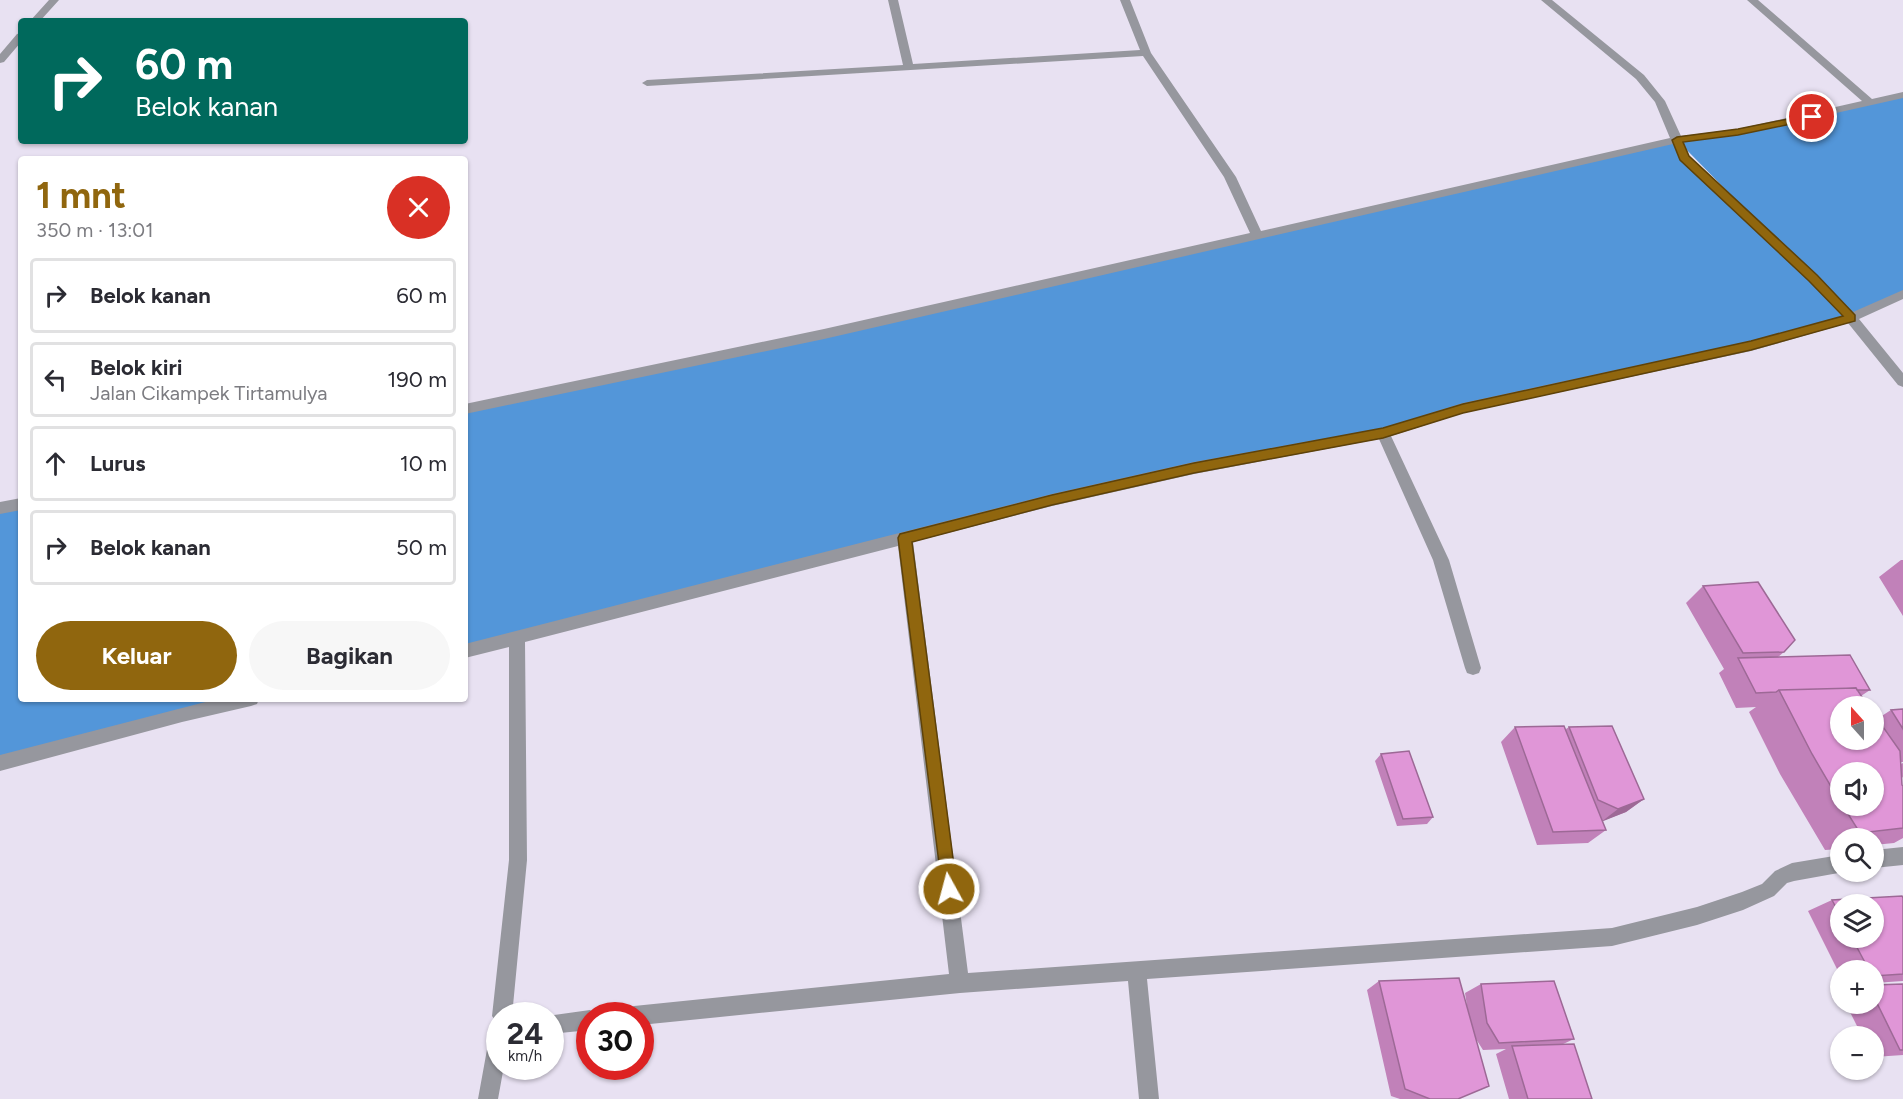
<!DOCTYPE html>
<html lang="id">
<head>
<meta charset="utf-8">
<style>
  :root { --surface:#fff; --page:#f7f7f7; --text:#2b2b33; --muted:#7c7c81; --line:#e1e1e2; --accent:#90660e }
  body { margin:0; font-family:Figtree,sans-serif; background:var(--page); color:var(--text); height:100vh; display:flex; flex-direction:column; font-size:22px; white-space:nowrap }
  * { box-sizing:border-box; margin:0 }
  p { font-size:20px; color:var(--muted) }
  .icon { flex:none; width:33px; height:33px; fill:none; stroke:currentColor; stroke-width:2; stroke-linecap:round; stroke-linejoin:round }
  .map { position:relative; flex:1; overflow:hidden }
  .sheet { position:absolute; left:18px; top:156px; width:450px; height:546px; display:flex; flex-direction:column; background:var(--surface); border-radius:6px; box-shadow:0 2px 4px #0004 }
  .sheet>* { flex:none }
  .top-card { position:absolute; left:18px; top:18px; width:450px; height:126px; border-radius:6px; box-shadow:0 2px 4px #0004; background:#00695c; color:#fff; overflow:hidden }
  .needle { width:39px; rotate:339deg }
  .fabs { position:absolute; left:1830px; top:696px; display:grid; gap:12px }
  .fabs a { display:grid; place-items:center; width:54px; height:54px; border-radius:50%; background:var(--surface); box-shadow:0 2px 4px #0004; font-size:30px }
  .speed { position:absolute; left:486px; top:1002px; display:flex; gap:12px; font-size:30px; font-weight:700; text-align:center }
  .speed>* { display:grid; place-content:center; width:78px; height:78px; border-radius:50%; background:var(--surface); box-shadow:0 2px 4px #0004; line-height:1 }
  .speed small { font-size:15px; font-weight:400 }
  .speed .limit { border:9px solid #d22; background:#fff; color:#111 }
  .pin { position:absolute; display:grid; place-items:center; width:51px; height:51px; color:#fff; margin:-26px; border:3px solid #fff; border-radius:50%; box-shadow:0 2px 6px #0007 }
  .me { position:absolute; width:66px; margin:-33px; rotate:353deg; stroke-linejoin:round; filter:drop-shadow(0 0 4px #0008) }
  .turn { display:flex; align-items:center; gap:21px; height:126px; padding:0 18px; font-size:27px }
  .turn .icon { width:78px; height:78px; stroke-width:2.5 }
  .turn b { display:block; font-size:42px; line-height:51px }
  .round { display:grid; place-items:center; flex:none; width:63px; height:63px; border-radius:32px; background:var(--page) }
  .headline { display:flex; align-items:center; justify-content:space-between; height:102px; padding:0 18px }
  h1 { font-size:36px; font-weight:700; line-height:45px; color:var(--accent) }
  .button { display:flex; gap:12px; margin-top:auto; padding:12px 18px }
  .button a { flex:1; height:69px; border-radius:36px; background:var(--accent); color:#fff; font-size:24px; font-weight:700; line-height:69px; text-align:center }
  .button a+a { background:var(--page); color:var(--text) }
  ul { padding:0; list-style:none }
  li { display:flex; align-items:center; gap:18px; height:75px; margin:0 12px 9px; padding:0 6px; border:3px solid var(--line); border-radius:6px }
  li div { flex:1 }
  li b { display:block; font-size:22px }
  li em { font-style:normal }
  .map>svg:first-child { display:block }
  .water { fill:#5396d9; fill-rule:evenodd }
  .lines { fill:none; stroke-linecap:round; stroke-linejoin:round }
  .minor { fill:#96979e; fill-rule:evenodd }
  .wall { fill:#c181b9; fill-rule:evenodd }
  .shaded-wall { fill:#9d6996 }
  .building { fill:#e096d7; stroke:#9d6996; stroke-width:1.5 }
  .route { fill:#90660e; stroke:#5e4209; stroke-width:1.5 }
</style>
</head>
<body>
<div class="map">
<svg width="1903" height="1099" viewBox="0 0 1903 1099">
  <rect width="100%" height="100%" fill="#e8e1f2"/>
  <path class="water" d="M 1903,95 L 1903,294 L 1851,318 L 1568,384 L 1383,433 L 1194,468 L 465,651 L 465,409 L 824,334 L 1677,140 L 1738,132 ZM 1678,141 L 1786,251 L 1684,157 Z
    M 21,503 L 21,699 L 251,699 L 0,762 L 0,507 Z"/>
  <g class="lines">
    <path class="minor" d="M 49,0 L 59,0 L 40,21 L 30,21 Z
      M 888,0 L 898,0 L 913,64 L 1140,50 L 1120,0 L 1130,0 L 1151,53 L 1236,177 L 1261,231 L 1670,138 L 1655,102 L 1636,79 L 1541,0 L 1552,0 L 1644,75 L 1665,101 L 1681,136 L 1738,129 L 1862,101 L 1747,0 L 1758,0 L 1872,99 L 1903,92 L 1903,98 L 1738,135 L 1683,142 L 1689,156 L 1817,275 L 1853,312 L 1903,290 L 1903,299 L 1859,319 L 1903,373 L 1903,387 L 1898,385 L 1848,323 L 1751,351 L 1463,413 L 1391,436 L 1449,560 L 1481,668 L 1479,673 L 1473,675 L 1467,673 L 1465,668 L 1433,560 L 1379,439 L 1194,474 L 1052,506 L 913,542 L 968,973 L 1612,928 L 1697,907 L 1742,892 L 1762,884 L 1775,871 L 1792,863 L 1840,855 L 1840,872 L 1844,872 L 1794,881 L 1787,883 L 1774,896 L 1743,910 L 1697,925 L 1612,946 L 1147,979 L 1159,1099 L 1139,1099 L 1128,981 L 960,993 L 640,1025 L 640,1016 L 624,1016 L 627,1009 L 634,1006 L 949,974 L 898,546 L 525,642 L 527,860 L 512,1016 L 500,1016 L 500,1066 L 504,1066 L 498,1099 L 478,1099 L 490,1033 L 493,1026 L 498,1024 L 492,1016 L 509,860 L 509,647 L 465,658 L 465,644 L 1052,494 L 1194,462 L 1383,428 L 1463,403 L 1751,341 L 1842,316 L 1809,281 L 1680,159 L 1673,144 L 824,339 L 465,414 L 465,404 L 824,329 L 1250,233 L 1224,177 L 1143,56 L 647,86 L 642,83 L 647,80 L 903,65 Z
      M 21,33 L 21,42 L 4,62 L 0,63 L 0,54 L 17,34 Z
      M 21,498 L 21,510 L 0,514 L 0,502 Z
      M 217,699 L 259,699 L 257,704 L 251,706 L 182,722 L 0,771 L 0,755 Z
      M 1903,847 L 1903,865 L 1874,868 L 1874,850 Z
      M 590,1010 L 598,1016 L 590,1016 L 590,1030 L 550,1034 L 550,1016 L 547,1016 Z"/>
  </g>
  <path class="wall" d="M 1901,560 L 1903,560 L 1903,616 L 1879,577 Z
    M 1703,586 L 1784,652 L 1778,657 L 1870,690 L 1861,696 L 1877,719 L 1891,710 L 1903,709 L 1903,762 L 1900,762 L 1901,764 L 1903,763 L 1903,778 L 1901,775 L 1902,785 L 1903,786 L 1903,838 L 1894,843 L 1874,845 L 1874,838 L 1840,838 L 1840,849 L 1825,850 L 1780,774 L 1749,712 L 1756,707 L 1736,708 L 1719,673 L 1724,669 L 1686,603 ZM 1840,772 L 1874,806 L 1840,806 Z
    M 1515,727 L 1566,729 L 1569,727 L 1644,799 L 1626,812 L 1602,821 L 1606,830 L 1588,843 L 1537,845 L 1501,742 Z
    M 1381,754 L 1433,817 L 1427,824 L 1397,826 L 1375,761 Z
    M 1903,898 L 1903,981 L 1874,983 L 1874,970 L 1840,970 L 1840,975 L 1808,911 L 1832,900 ZM 1840,904 L 1874,938 L 1840,938 Z
    M 1379,981 L 1468,1012 L 1465,993 L 1481,984 L 1574,1039 L 1561,1045 L 1592,1099 L 1509,1099 L 1496,1054 L 1506,1049 L 1483,1050 L 1476,1039 L 1458,1099 L 1400,1099 L 1391,1096 L 1367,990 Z
    M 1903,984 L 1903,1055 L 1874,1057 L 1874,1036 L 1862,1036 L 1846,1004 L 1874,1004 L 1874,985 Z"/>
  <path class="shaded-wall" d="M 1644,799 L 1626,812 L 1601,822 L 1618,809 Z"/>
  <path class="building" d="M 1758,582 L 1795,640 L 1784,652 L 1743,653 L 1703,586 Z
    M 1850,655 L 1870,690 L 1857,690 L 1856,688 L 1779,690 L 1776,692 L 1756,693 L 1738,658 Z
    M 1856,688 L 1868,706 L 1840,706 L 1840,740 L 1874,740 L 1874,714 L 1900,751 L 1902,785 L 1903,786 L 1903,828 L 1860,833 L 1843,806 L 1874,806 L 1874,772 L 1840,772 L 1840,802 L 1812,754 L 1779,690 Z
    M 1903,709 L 1903,729 L 1891,710 Z
    M 1564,726 L 1606,830 L 1553,832 L 1515,727 Z
    M 1612,726 L 1644,799 L 1618,809 L 1598,800 L 1569,727 Z
    M 1409,751 L 1433,817 L 1403,819 L 1381,754 Z
    M 1902,896 L 1903,898 L 1903,974 L 1874,976 L 1874,970 L 1869,970 L 1852,938 L 1874,938 L 1874,904 L 1840,904 L 1840,915 L 1832,900 Z
    M 1459,978 L 1489,1086 L 1458,1099 L 1430,1099 L 1405,1089 L 1379,981 Z
    M 1554,981 L 1574,1039 L 1499,1043 L 1487,1023 L 1481,984 Z
    M 1903,984 L 1903,1050 L 1900,1050 L 1874,997 L 1874,985 Z
    M 1574,1044 L 1592,1099 L 1528,1099 L 1512,1046 Z"/>
  <path class="route" d="M 1812,114 L 1815,115 L 1815,119 L 1738,135 L 1683,142 L 1689,156 L 1817,275 L 1855,315 L 1855,321 L 1751,350 L 1463,413 L 1383,438 L 1194,473 L 1052,505 L 912,542 L 957,889 L 955,895 L 949,898 L 943,895 L 898,538 L 900,534 L 1052,495 L 1194,463 L 1383,428 L 1463,404 L 1751,341 L 1843,316 L 1809,281 L 1680,160 L 1672,140 L 1677,137 L 1738,129 Z"/>
</svg>
<div class="fabs">
<a><svg class="needle" viewBox="-14 -14 28 28"><path d="M0-13l5 13h-10z" fill="#e53935"/><path d="M0 13l5-13h-10z" fill="#7c7c81"/></svg></a>
<a><svg class="icon" aria-label="sound" viewBox="0 0 24 24"><path d="M4 9h4l5-4v14l-5-4H4zM17 9q2 3 0 6"/></svg></a>
<a><svg class="icon" aria-label="search" viewBox="0 0 24 24"><circle cx="10" cy="10" r="6"/><path d="M15 15l6 6"/></svg></a>
<a><svg class="icon" aria-label="layers" viewBox="0 0 24 24"><path d="M12 4l9 5-9 5-9-5zM3 14l9 5 9-5"/></svg></a>
<a>+</a>
<a>−</a>
</div>
<div class="speed"><div>24<small>km/h</small></div><div class="limit">30</div></div>
<div class="pin" style="left:1812px;top:117px;background:#d93025"><svg class="icon" aria-label="arrive" viewBox="0 0 24 24"><path d="M6 21V4h12l-3 4 3 4H6"/></svg></div>
<svg class="me" style="left:949px;top:889px" viewBox="-20 -20 40 40"><circle r="17" fill="#90660e" stroke="#fff" stroke-width="3"/><path d="M0-11L8 9 0 5-8 9z" fill="#fff"/></svg>
<div class="top-card">
<div class="turn"><svg class="icon" aria-label="right" viewBox="0 0 24 24"><path d="M7 20v-9h11M14 6l5 5-5 5"/></svg><div><b>60 m</b>Belok kanan</div></div>
</div>
<section class="sheet">
<div class="headline"><div><h1>1 mnt</h1><p>350 m · 13:01</p></div><a class="round" style="background:#d93025;color:#fff"><svg class="icon" aria-label="close" viewBox="0 0 24 24"><path d="M6 6l12 12M18 6L6 18"/></svg></a></div>
<ul>
<li><svg class="icon" aria-label="right" viewBox="0 0 24 24"><path d="M7 20v-9h11M14 6l5 5-5 5"/></svg><div><b>Belok kanan</b></div><em>60 m</em></li>
<li><svg class="icon" aria-label="left" viewBox="0 0 24 24"><path d="M17 20v-9H6M10 6l-5 5 5 5"/></svg><div><b>Belok kiri</b><p>Jalan Cikampek Tirtamulya</p></div><em>190 m</em></li>
<li><svg class="icon" aria-label="ahead" viewBox="0 0 24 24"><path d="M12 20V5M6 11l6-6 6 6"/></svg><div><b>Lurus</b></div><em>10 m</em></li>
<li><svg class="icon" aria-label="right" viewBox="0 0 24 24"><path d="M7 20v-9h11M14 6l5 5-5 5"/></svg><div><b>Belok kanan</b></div><em>50 m</em></li>
</ul>
<div class="button"><a>Keluar</a><a>Bagikan</a></div>
</section>
</div>
</body>
</html>
